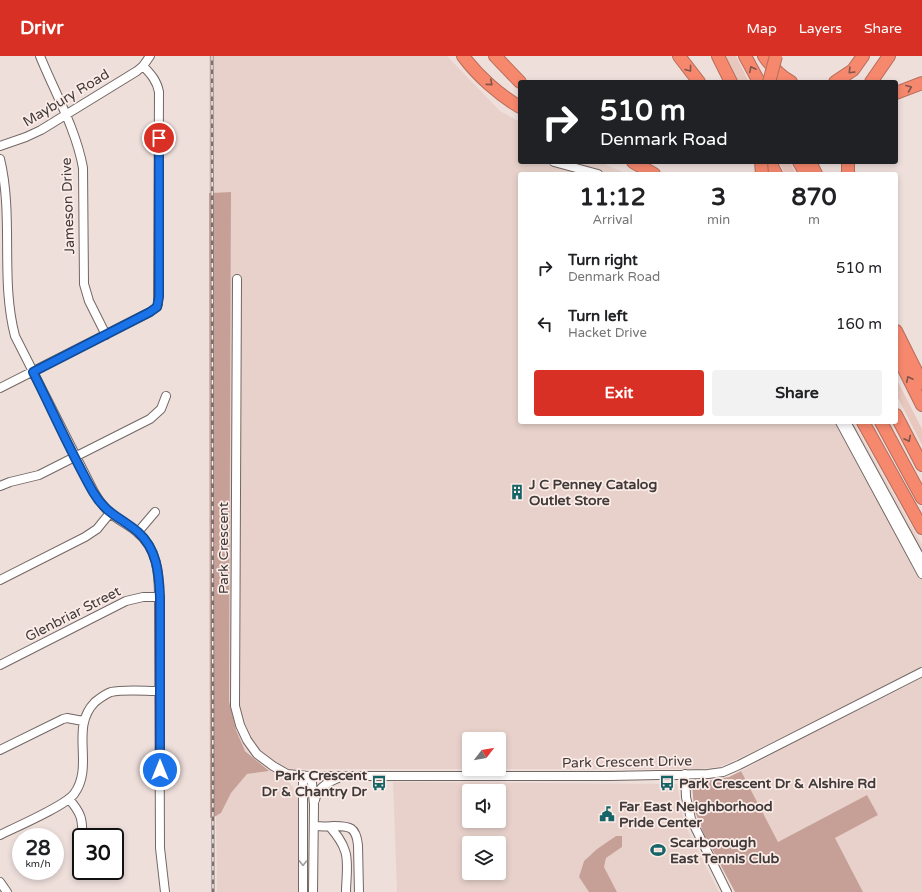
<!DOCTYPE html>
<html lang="en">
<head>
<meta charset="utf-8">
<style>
  :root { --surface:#fff; --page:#f2f2f2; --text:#202124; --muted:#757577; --accent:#d93025 }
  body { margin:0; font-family:"Varela Round",sans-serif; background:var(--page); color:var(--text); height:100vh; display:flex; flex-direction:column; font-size:15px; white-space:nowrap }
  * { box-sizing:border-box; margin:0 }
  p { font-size:13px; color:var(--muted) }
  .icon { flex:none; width:22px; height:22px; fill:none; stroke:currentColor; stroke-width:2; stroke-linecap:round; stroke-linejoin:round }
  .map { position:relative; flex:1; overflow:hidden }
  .panel { position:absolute; left:518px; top:116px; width:380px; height:252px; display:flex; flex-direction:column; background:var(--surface); border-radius:4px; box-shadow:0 2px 6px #0003 }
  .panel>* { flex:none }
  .hud { position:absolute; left:518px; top:24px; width:380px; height:84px; border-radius:4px; box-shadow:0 2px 6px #0003; background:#202124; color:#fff; overflow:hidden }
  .needle { width:26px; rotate:59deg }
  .buttons { position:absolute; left:462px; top:676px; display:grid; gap:8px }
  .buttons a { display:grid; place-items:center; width:44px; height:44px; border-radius:4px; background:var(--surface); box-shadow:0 2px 6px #0003; font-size:20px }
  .speed { position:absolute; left:12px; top:772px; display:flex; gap:8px; font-size:20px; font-weight:700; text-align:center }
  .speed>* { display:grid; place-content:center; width:52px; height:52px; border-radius:50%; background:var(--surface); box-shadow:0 2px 6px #0003; line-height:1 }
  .speed small { font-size:10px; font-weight:400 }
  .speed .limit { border:2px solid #111; border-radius:6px; background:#fff; color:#111 }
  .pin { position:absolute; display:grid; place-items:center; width:34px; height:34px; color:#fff; margin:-17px; border:2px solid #fff; border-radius:50%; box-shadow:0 1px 4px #0007 }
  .me { position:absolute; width:44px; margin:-22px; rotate:0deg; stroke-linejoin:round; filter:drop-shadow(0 0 3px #0008) }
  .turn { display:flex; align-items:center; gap:14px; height:84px; padding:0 16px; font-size:18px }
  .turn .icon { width:52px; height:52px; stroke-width:2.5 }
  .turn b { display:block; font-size:28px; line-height:34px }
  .eta { display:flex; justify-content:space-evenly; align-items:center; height:68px; text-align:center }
  .eta b { font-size:24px; font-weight:700; line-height:28px }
  .button { display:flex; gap:8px; margin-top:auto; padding:8px 16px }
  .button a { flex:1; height:46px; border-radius:4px; background:var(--accent); color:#fff; font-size:16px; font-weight:700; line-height:46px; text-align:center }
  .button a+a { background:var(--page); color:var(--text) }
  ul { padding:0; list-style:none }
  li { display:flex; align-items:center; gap:12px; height:56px; padding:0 16px }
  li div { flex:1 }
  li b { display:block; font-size:15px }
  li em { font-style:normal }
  header { display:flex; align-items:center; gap:24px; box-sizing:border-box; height:56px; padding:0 20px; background:var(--accent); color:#fff }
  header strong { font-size:19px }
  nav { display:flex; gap:22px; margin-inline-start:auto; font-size:14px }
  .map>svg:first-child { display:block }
  .built { fill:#e8d1cb; fill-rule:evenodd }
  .green { fill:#e8c7be }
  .forest { fill:#c6a097 }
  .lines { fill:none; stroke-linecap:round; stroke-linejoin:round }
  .minor-casing { stroke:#736763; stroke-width:10 }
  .highway-casing { stroke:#b66d5b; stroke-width:14 }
  .minor { stroke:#fff; stroke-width:8 }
  .highway { stroke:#f6886e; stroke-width:12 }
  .rail-casing { stroke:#7b7270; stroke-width:3 }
  .rail { stroke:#fbece8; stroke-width:1.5; stroke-dasharray:4.5; stroke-linecap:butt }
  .highway-bridge-casing { stroke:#b66d5b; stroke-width:14; stroke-linecap:butt }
  .highway-bridge { stroke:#f6886e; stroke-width:12 }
  .oneway { stroke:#80554c }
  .oneway2 { stroke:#a09c9c }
  .route-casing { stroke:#114b97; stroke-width:10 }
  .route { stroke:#1a73e8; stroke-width:7 }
  .labels { text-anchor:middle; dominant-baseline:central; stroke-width:3.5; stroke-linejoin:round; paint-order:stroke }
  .street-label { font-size:14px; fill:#403a39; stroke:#fbece8 }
  .poi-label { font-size:14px; font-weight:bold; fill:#403a39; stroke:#fbece8; text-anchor:start }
</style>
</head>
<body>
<header>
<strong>Drivr</strong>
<nav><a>Map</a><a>Layers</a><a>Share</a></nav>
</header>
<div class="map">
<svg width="922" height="836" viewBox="0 0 922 836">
  <rect width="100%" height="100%" fill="#eedfdb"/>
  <path class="built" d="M 209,0 L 447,0 L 500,55 L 520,66 L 520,106 L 600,106 L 627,118 L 520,118 L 520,366 L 853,366 L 922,489 L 922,613 L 746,699 L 719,711 L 699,713 L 300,713 L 270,715 L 290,727 L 299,740 L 299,836 L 217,836 L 216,760 L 221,757 L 231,737 L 247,718 L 268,715 L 244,693 L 236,674 L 229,645 L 231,136 L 209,137 ZM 469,683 L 499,683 L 499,713 L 469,713 Z
    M 922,622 L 922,836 L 863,836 L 835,782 L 878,759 L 867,739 L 778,786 L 741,715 L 835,665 Z
    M 393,726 L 677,728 L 684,767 L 719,836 L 617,836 L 604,811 L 606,802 L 622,791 L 622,780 L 616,780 L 597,793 L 584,805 L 579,821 L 589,836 L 397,836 ZM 469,735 L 499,735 L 499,765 L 469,765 ZM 469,787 L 499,787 L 499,817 L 469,817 Z"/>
  <path class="green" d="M 726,0 L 736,0 L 749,26 L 739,26 Z
    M 779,106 L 790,106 L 796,118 L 785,118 Z
    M 896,322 L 922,373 L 922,389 L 896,338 Z"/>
  <path class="forest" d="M 231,136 L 229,645 L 236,674 L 245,695 L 269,715 L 247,718 L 231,737 L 221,757 L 216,760 L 210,762 L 209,137 Z
    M 741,715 L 778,786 L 867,739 L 878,759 L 835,782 L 863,836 L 735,836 L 704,778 L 694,753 L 692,728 L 729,721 Z
    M 616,780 L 622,780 L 622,791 L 606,802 L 604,811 L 617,836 L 589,836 L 579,821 L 584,805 L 597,793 Z"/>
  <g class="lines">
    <g class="minor-casing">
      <path id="minor" d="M 40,0 C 55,37 76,73 83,112 L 84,228 L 89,245 L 106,279
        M 0,90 L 26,81 L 41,74 L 137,15 L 143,10 L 150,0
        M 0,103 C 14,161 0,223 15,280 L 94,436 C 98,443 103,450 109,456 C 117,464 128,468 137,476 C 157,492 159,517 159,541 L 160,792 L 165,836
        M 554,106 L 598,118
        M 237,223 L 235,650 L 240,669 L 247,684 L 257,698 L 273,710 L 287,718 L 308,720 L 610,720 L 708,718 L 723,716 L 739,709 L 922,616
        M 0,332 L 150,256 L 157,251 L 158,248 L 159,36 C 157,25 151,18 143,10
        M 840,366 L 922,518
        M 846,366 L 922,505
        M 0,430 L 10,426 L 39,419 L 150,363 L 161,353 L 166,340
        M 138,476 L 155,456
        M 0,524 L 85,481 L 97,473 L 110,457
        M 0,609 L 126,545 L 143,541 L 159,541
        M 0,694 L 63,663 L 67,662 L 83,665
        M 685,718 L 686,741 L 691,763 L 727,836
        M 308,720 L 312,727 L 314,749 L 313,836
        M 69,743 C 81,757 83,763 82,781
        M 315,744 C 317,732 328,726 338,722
        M 314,770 C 320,770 327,771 334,770 C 350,770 356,771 358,789 L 359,836
        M 330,771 C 336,778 342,785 345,795 C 349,805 346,824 346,836
        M 0,779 C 16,771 65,750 74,738 C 95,710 69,672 95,646 C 100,642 105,638 111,636 C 124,633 145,635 159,635
        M 0,826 L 7,836
        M 303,836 L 303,726 L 308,720"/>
    </g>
    <g class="highway-casing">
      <path id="highway" d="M 463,0 C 477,19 499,39 520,51
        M 495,0 L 520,26
        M 679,0 L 699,26
        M 718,0 L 731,26
        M 745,0 L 759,26
        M 764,0 C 771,10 780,20 791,26
        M 835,26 L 853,14 L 863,0
        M 871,26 L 889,0
        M 896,37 L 922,27
        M 633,106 L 654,118
        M 770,106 L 776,118
        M 799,106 L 806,118
        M 810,106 L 816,118
        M 848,106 L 848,118
        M 896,275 L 922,327
        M 896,297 L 922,349
        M 896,359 L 922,409
        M 863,366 L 922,472
        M 881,366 L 922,442"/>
    </g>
    <use href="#minor" class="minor"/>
    <use href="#highway" class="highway"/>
    <g class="rail-casing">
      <path id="rail" d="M 212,0 L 213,836"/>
    </g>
    <use href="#rail" class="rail"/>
    <g class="highway-bridge-casing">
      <path id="highway-bridge" d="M 769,26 L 776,0
        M 761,106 L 762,118"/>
    </g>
    <use href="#highway-bridge" class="highway-bridge"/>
  </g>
  <defs><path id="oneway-chevron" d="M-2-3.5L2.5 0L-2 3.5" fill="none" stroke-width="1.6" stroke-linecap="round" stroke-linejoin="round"/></defs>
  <g class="oneway">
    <use href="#oneway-chevron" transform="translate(689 13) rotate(52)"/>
    <use href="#oneway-chevron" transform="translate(752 13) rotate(-117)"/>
    <use href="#oneway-chevron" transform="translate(851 15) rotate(135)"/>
    <use href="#oneway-chevron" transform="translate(490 27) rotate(41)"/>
    <use href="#oneway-chevron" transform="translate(909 32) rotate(-22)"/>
    <use href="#oneway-chevron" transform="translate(909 323) rotate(-116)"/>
    <use href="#oneway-chevron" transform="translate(908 383) rotate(63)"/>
  </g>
  <use class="oneway2" href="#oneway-chevron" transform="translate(303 807) rotate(91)"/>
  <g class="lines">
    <g class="route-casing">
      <path id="route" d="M 159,82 L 159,241 L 157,251 L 150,256 L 33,316 C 53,356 71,397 93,436 C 106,458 120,461 138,476 C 157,493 159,517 160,541 L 160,714"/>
    </g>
    <use href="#route" class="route"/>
  </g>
  <defs>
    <g id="building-bare" transform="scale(1.2)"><path d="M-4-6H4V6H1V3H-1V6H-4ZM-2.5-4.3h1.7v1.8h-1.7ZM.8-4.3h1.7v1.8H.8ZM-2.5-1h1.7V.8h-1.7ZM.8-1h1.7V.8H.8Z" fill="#156468" stroke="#fbece8" stroke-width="2.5" paint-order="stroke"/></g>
    <g id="bus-bare" transform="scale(1.2)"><path d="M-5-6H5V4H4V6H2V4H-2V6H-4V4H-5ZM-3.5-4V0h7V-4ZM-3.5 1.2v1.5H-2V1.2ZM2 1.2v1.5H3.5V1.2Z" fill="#156468" stroke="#fbece8" stroke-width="2.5" paint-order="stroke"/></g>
    <g id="civic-bare" transform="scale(1.2)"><path d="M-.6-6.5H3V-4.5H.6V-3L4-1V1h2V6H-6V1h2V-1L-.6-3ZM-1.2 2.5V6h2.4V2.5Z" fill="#156468" stroke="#fbece8" stroke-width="2.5" paint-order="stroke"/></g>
    <g id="stadium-bare" transform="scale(1.2)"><path d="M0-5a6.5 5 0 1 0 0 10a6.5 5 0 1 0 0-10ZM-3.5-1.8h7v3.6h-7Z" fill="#156468" stroke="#fbece8" stroke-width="2.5" paint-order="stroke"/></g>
  </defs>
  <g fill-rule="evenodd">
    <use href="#building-bare" x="517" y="436"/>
    <use href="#bus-bare" x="379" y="727"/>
    <use href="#bus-bare" x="667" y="727"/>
    <use href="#civic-bare" x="607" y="758"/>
    <use href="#stadium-bare" x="658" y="794"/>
  </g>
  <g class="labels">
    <g class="street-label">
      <text transform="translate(66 42) rotate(-31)">Maybury Road</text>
      <text transform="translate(68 150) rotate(-92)">Jameson Drive</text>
      <text transform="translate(223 492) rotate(-90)">Park Crescent</text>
      <text transform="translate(73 558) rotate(-27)">Glenbriar Street</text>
      <text transform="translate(627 706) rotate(-1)">Park Crescent Drive</text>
    </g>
    <g class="poi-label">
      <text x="529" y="428">J C Penney Catalog<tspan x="529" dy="16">Outlet Store</tspan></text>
      <text x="367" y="719" text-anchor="end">Park Crescent<tspan x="367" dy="16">Dr &amp; Chantry Dr</tspan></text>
      <text x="679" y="727">Park Crescent Dr &amp; Alshire Rd</text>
      <text x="619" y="750">Far East Neighborhood<tspan x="619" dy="16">Pride Center</tspan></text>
      <text x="670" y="786">Scarborough<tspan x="670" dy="16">East Tennis Club</tspan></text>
    </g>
  </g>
</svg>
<div class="buttons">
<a><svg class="needle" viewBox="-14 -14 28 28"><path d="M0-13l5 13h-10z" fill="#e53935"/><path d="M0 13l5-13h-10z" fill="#757577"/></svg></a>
<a><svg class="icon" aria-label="sound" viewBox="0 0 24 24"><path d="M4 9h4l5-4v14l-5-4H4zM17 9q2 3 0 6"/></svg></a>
<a><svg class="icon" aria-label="layers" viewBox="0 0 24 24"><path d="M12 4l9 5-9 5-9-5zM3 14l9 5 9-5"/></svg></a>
</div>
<div class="speed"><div>28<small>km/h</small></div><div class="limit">30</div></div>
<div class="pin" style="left:159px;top:82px;background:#d93025"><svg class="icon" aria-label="arrive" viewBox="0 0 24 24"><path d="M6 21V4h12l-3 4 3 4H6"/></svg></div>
<svg class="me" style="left:160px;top:714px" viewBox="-20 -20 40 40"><circle r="17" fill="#1a73e8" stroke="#fff" stroke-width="3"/><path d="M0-11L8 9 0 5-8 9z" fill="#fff"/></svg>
<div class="hud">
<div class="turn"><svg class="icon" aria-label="right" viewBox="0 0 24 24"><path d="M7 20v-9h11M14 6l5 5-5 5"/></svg><div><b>510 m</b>Denmark Road</div></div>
</div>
<section class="panel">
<div class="eta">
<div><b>11:12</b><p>Arrival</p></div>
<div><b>3</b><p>min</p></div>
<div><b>870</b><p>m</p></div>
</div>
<ul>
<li><svg class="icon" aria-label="right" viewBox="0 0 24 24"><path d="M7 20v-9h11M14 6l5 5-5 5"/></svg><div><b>Turn right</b><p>Denmark Road</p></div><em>510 m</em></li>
<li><svg class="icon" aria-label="left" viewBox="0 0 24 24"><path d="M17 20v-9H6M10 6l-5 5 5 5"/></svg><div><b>Turn left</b><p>Hacket Drive</p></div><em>160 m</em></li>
</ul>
<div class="button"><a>Exit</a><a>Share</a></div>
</section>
</div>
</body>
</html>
